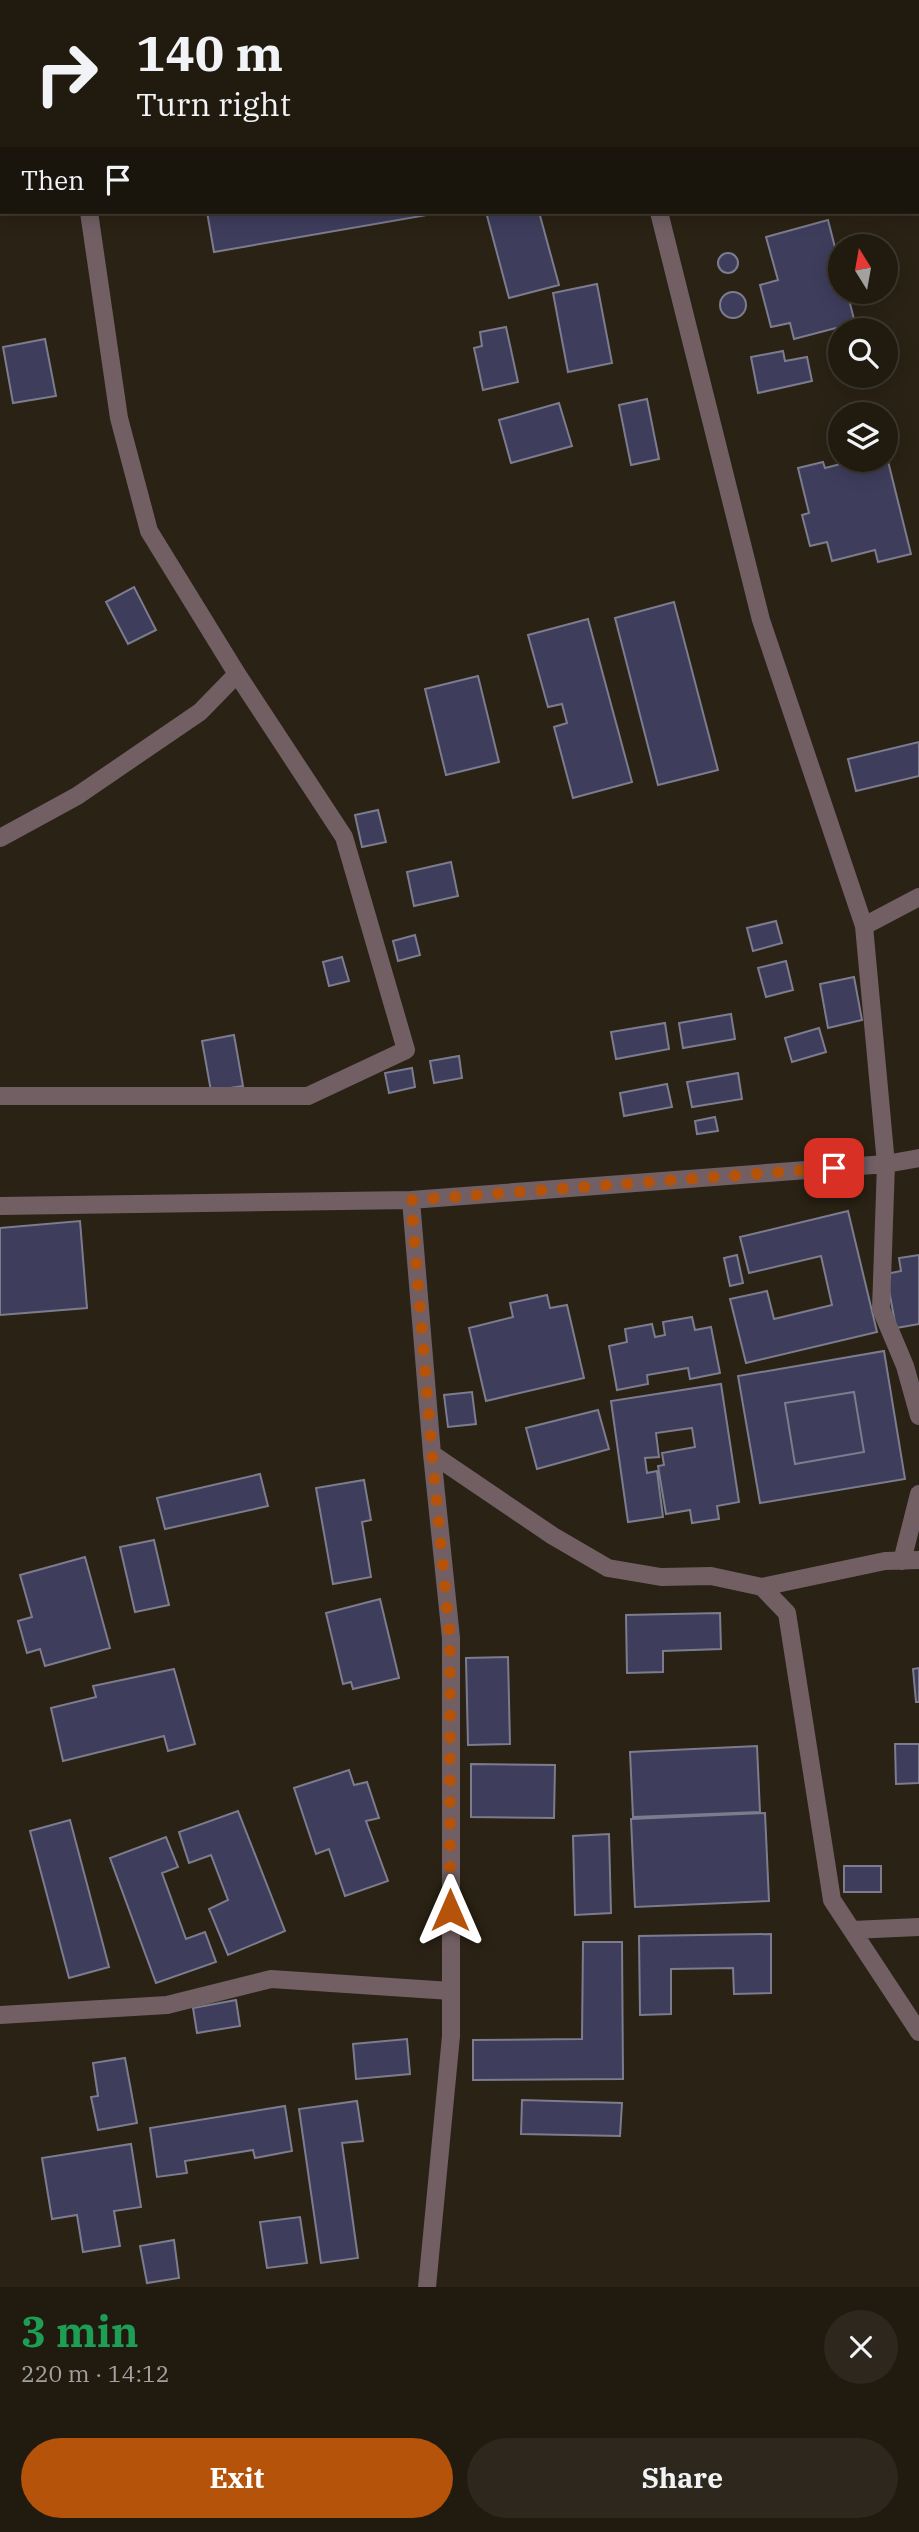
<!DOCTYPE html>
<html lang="en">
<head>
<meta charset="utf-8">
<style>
  :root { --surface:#201a0f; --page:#2d271d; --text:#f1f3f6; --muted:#a2a19e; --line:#3d382f; --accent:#b45309 }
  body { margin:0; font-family:"IBM Plex Serif",serif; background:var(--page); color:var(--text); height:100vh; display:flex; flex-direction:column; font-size:26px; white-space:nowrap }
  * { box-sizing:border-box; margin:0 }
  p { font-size:23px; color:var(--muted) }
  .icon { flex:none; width:38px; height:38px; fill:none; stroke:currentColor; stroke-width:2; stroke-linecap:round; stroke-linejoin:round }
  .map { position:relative; height:2287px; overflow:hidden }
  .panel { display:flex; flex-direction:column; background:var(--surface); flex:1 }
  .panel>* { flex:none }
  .guide { position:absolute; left:0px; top:0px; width:920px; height:214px; box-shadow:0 4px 18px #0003,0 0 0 2px var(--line); background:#201a0f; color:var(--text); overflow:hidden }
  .needle { width:46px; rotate:349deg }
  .controls { position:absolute; left:828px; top:234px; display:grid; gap:14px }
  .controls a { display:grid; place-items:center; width:70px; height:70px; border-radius:50%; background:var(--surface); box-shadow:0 4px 18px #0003,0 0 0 2px var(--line); font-size:35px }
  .pin { position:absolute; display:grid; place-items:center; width:60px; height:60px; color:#fff; margin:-30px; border-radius:14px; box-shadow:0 4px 10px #0006 }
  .me { position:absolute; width:77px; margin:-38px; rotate:0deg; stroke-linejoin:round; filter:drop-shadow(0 0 5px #0008) }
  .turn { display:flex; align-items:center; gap:24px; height:147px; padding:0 21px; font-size:32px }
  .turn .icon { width:91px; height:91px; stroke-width:2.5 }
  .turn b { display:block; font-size:49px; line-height:60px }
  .then { display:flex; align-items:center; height:66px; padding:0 21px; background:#0003; gap:14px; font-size:26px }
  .round { display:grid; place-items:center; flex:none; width:74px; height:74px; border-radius:37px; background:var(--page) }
  .headline { display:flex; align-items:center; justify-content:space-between; height:119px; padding:0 21px }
  h1 { font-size:42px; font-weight:700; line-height:52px; color:#1e9e55 }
  .cta { display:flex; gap:14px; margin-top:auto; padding:14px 21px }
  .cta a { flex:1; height:80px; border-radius:42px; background:var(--accent); color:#fff; font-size:28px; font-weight:700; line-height:80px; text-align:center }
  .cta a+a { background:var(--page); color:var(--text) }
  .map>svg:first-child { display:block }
  .building { fill:#3e3d5c; stroke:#7c7c8e; stroke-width:2; fill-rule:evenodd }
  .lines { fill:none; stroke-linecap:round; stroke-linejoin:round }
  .minor { stroke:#715f64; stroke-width:18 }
  .route { stroke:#b45309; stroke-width:12; stroke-dasharray:0 21.6 }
</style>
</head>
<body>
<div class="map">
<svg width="919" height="2287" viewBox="0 0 919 2287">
  <rect width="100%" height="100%" fill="#2a2214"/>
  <path class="building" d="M 2,60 L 2,125 L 0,125 L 0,61 Z
    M 207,212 L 426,212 L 427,215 L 214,252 Z
    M 486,212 L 539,212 L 559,285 L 509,298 Z
    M 828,220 L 840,267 L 840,292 L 847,292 L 855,323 L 794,339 L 790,323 L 771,327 L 760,285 L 778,280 L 766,237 Z
    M718 263a10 10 0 1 1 20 0a10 10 0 1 1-20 0Z
    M 597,284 L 612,363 L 568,372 L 553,293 Z
    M720 305a13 13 0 1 1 26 0a13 13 0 1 1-26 0Z
    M 506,327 L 518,382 L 483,390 L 474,348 L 482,346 L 480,332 Z
    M 45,339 L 56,396 L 13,403 L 3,347 Z
    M 783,351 L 785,361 L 807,357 L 812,381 L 758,393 L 751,357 Z
    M 647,399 L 659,459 L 631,465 L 619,405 Z
    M 559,403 L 572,446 L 511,463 L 499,420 Z
    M 886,453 L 911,554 L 878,562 L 875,550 L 832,561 L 827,542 L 810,546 L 802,515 L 809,513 L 798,468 L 823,462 L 825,468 L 856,460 L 886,460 Z
    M 134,587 L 156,630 L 128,644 L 106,602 Z
    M 674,602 L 718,770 L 658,785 L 615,618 Z
    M 588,619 L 632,782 L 573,798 L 554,727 L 567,723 L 562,704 L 548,707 L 528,635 Z
    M 478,676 L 499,762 L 446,775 L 425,689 Z
    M 919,742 L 919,776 L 856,791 L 848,759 Z
    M 378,810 L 386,842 L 362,847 L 355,815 Z
    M 451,862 L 458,896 L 414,906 L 407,872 Z
    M 776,921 L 782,943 L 753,951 L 747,928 Z
    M 415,935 L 420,955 L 398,961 L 393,941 Z
    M 342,957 L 349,981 L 329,986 L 323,962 Z
    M 786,961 L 793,990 L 766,997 L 758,968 Z
    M 854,977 L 862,1020 L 828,1028 L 820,984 Z
    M 731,1014 L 735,1039 L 683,1048 L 679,1023 Z
    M 665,1023 L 669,1049 L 616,1059 L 611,1032 Z
    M 819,1028 L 826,1052 L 792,1062 L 785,1038 Z
    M 234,1035 L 243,1086 L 211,1091 L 202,1041 Z
    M 459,1056 L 462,1078 L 434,1083 L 430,1061 Z
    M 412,1068 L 415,1087 L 389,1093 L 385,1073 Z
    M 738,1073 L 742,1099 L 692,1107 L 687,1082 Z
    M 667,1084 L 672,1107 L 624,1116 L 620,1093 Z
    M 715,1117 L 718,1131 L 697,1134 L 695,1121 Z
    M 848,1211 L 877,1332 L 746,1363 L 730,1299 L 767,1291 L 774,1319 L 832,1305 L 821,1256 L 749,1273 L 740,1237 Z
    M 80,1221 L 87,1308 L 0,1315 L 0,1228 Z
    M 737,1255 L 743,1283 L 730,1286 L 724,1258 Z
    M 919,1255 L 919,1324 L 896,1328 L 886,1274 L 901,1271 L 899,1258 Z
    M 547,1295 L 550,1308 L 567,1305 L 584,1378 L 486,1401 L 469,1328 L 513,1317 L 510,1303 Z
    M 692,1317 L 695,1330 L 711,1327 L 720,1373 L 690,1379 L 688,1368 L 647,1375 L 648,1384 L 617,1390 L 609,1346 L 627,1342 L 625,1329 L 652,1324 L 655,1337 L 665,1335 L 663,1322 Z
    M 884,1351 L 905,1479 L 760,1503 L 738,1376 ZM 854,1392 L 864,1452 L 795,1464 L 785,1403 Z
    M 721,1384 L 739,1502 L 717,1506 L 719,1519 L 692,1523 L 690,1510 L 666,1514 L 658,1466 L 664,1465 L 662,1453 L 695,1447 L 692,1428 L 656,1433 L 659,1457 L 645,1458 L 647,1473 L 657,1471 L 663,1517 L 628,1522 L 611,1401 Z
    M 472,1392 L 476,1424 L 448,1427 L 444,1395 Z
    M 854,1392 L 864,1452 L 795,1464 L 785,1403 Z
    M 598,1410 L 609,1449 L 537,1469 L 526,1428 Z
    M 260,1474 L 268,1506 L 165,1529 L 157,1498 Z
    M 364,1480 L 371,1520 L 362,1522 L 371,1577 L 333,1584 L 316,1488 Z
    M 154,1540 L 169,1605 L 135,1612 L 120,1547 Z
    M 85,1557 L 110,1648 L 45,1666 L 40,1649 L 27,1653 L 18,1621 L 32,1617 L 20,1575 Z
    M 380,1599 L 399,1678 L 353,1689 L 351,1682 L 343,1684 L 326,1613 Z
    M 720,1613 L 721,1649 L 663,1651 L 663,1672 L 627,1673 L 626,1615 Z
    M 508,1657 L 510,1744 L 468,1745 L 466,1658 Z
    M 919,1668 L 919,1702 L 916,1702 L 913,1669 Z
    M 174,1669 L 195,1744 L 168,1751 L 164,1736 L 63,1761 L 51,1708 L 96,1697 L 93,1686 Z
    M 895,1744 L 919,1744 L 919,1783 L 896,1784 Z
    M 757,1746 L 760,1812 L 633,1817 L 630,1752 Z
    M 471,1764 L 555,1765 L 554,1818 L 471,1817 Z
    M 349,1770 L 354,1785 L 367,1782 L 379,1818 L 366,1821 L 388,1881 L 345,1896 L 329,1849 L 316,1854 L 294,1788 Z
    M 238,1811 L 285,1931 L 228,1955 L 209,1909 L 228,1900 L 211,1855 L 189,1863 L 179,1832 Z
    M 765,1813 L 769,1901 L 635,1907 L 631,1819 Z
    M 70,1820 L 109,1967 L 69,1978 L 30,1831 Z
    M 609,1834 L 611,1913 L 575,1915 L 573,1836 Z
    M 166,1837 L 178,1867 L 162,1873 L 186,1939 L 205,1932 L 216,1962 L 156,1983 L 110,1858 Z
    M 844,1866 L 881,1866 L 881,1892 L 844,1892 Z
    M 771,1934 L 771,1993 L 734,1994 L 733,1968 L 671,1969 L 671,2014 L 640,2015 L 639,1936 Z
    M 583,1942 L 622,1942 L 623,2079 L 473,2080 L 473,2040 L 582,2039 Z
    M 236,2000 L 240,2026 L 197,2033 L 193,2008 Z
    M 407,2039 L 410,2074 L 356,2079 L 353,2044 Z
    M 125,2058 L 137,2123 L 98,2130 L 91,2097 L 98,2096 L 93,2063 Z
    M 522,2100 L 622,2103 L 620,2136 L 521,2134 Z
    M 357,2101 L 363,2141 L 342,2143 L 358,2258 L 321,2263 L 299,2109 Z
    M 285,2106 L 292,2151 L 255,2158 L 253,2150 L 185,2161 L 187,2173 L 157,2177 L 150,2128 Z
    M 131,2144 L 141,2207 L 114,2211 L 120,2246 L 83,2252 L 77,2215 L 52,2219 L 42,2158 Z
    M 300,2217 L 307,2263 L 267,2268 L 260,2222 Z
    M 174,2240 L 179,2278 L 147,2283 L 140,2246 Z"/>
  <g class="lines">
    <path class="minor" d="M 679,0 L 680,2
      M 820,2 L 831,0
      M 0,143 L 2,143
      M 659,212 L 761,620 L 864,926 L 886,1164 L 881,1309 L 905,1366 L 919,1416
      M 0,838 L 77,796 L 200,712 L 237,674
      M 864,926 L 919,897
      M 0,1096 L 308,1096 L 406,1050 L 344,837 L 237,674 L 149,531 L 119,418 L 89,212
      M 411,1200 L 432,1454 L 451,1638 L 451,2036 L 427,2287
      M 0,1206 L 411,1200 L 886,1164 L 919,1158
      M 432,1454 L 553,1536 L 608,1568 L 661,1577 L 711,1576 L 762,1587 L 787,1613 L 832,1900 L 919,2032
      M 902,1561 L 919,1494
      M 762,1587 L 885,1561 L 919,1560
      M 852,1930 L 919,1927
      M 0,2015 L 167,2005 L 271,1979 L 451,1991"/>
  </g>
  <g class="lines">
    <path class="route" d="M 450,1910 L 450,1638 L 432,1454 L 411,1200 L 834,1168"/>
  </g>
</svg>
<div class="controls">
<a><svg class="needle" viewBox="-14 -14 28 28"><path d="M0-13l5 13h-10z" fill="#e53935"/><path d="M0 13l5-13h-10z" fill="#a2a19e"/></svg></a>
<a><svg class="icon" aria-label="search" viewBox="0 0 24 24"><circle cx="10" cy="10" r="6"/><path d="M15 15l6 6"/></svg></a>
<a><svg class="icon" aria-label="layers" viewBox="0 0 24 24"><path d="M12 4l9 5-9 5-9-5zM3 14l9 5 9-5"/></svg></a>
</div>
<div class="pin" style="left:834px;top:1168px;background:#d93025"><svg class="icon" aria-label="arrive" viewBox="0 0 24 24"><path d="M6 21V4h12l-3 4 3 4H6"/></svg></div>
<svg class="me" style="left:450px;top:1910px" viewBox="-20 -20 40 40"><path d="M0-17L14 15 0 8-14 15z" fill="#b45309" stroke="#fff" stroke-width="4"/></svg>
<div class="guide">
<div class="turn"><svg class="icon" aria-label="right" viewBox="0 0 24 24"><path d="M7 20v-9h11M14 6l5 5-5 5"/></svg><div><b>140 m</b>Turn right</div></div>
<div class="then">Then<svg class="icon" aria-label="arrive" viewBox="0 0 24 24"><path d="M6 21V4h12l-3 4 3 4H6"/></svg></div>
</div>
</div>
<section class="panel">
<div class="headline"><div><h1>3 min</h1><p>220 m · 14:12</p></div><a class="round"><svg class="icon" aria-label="close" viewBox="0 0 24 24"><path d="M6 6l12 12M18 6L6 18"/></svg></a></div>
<div class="cta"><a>Exit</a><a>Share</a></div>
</section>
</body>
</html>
